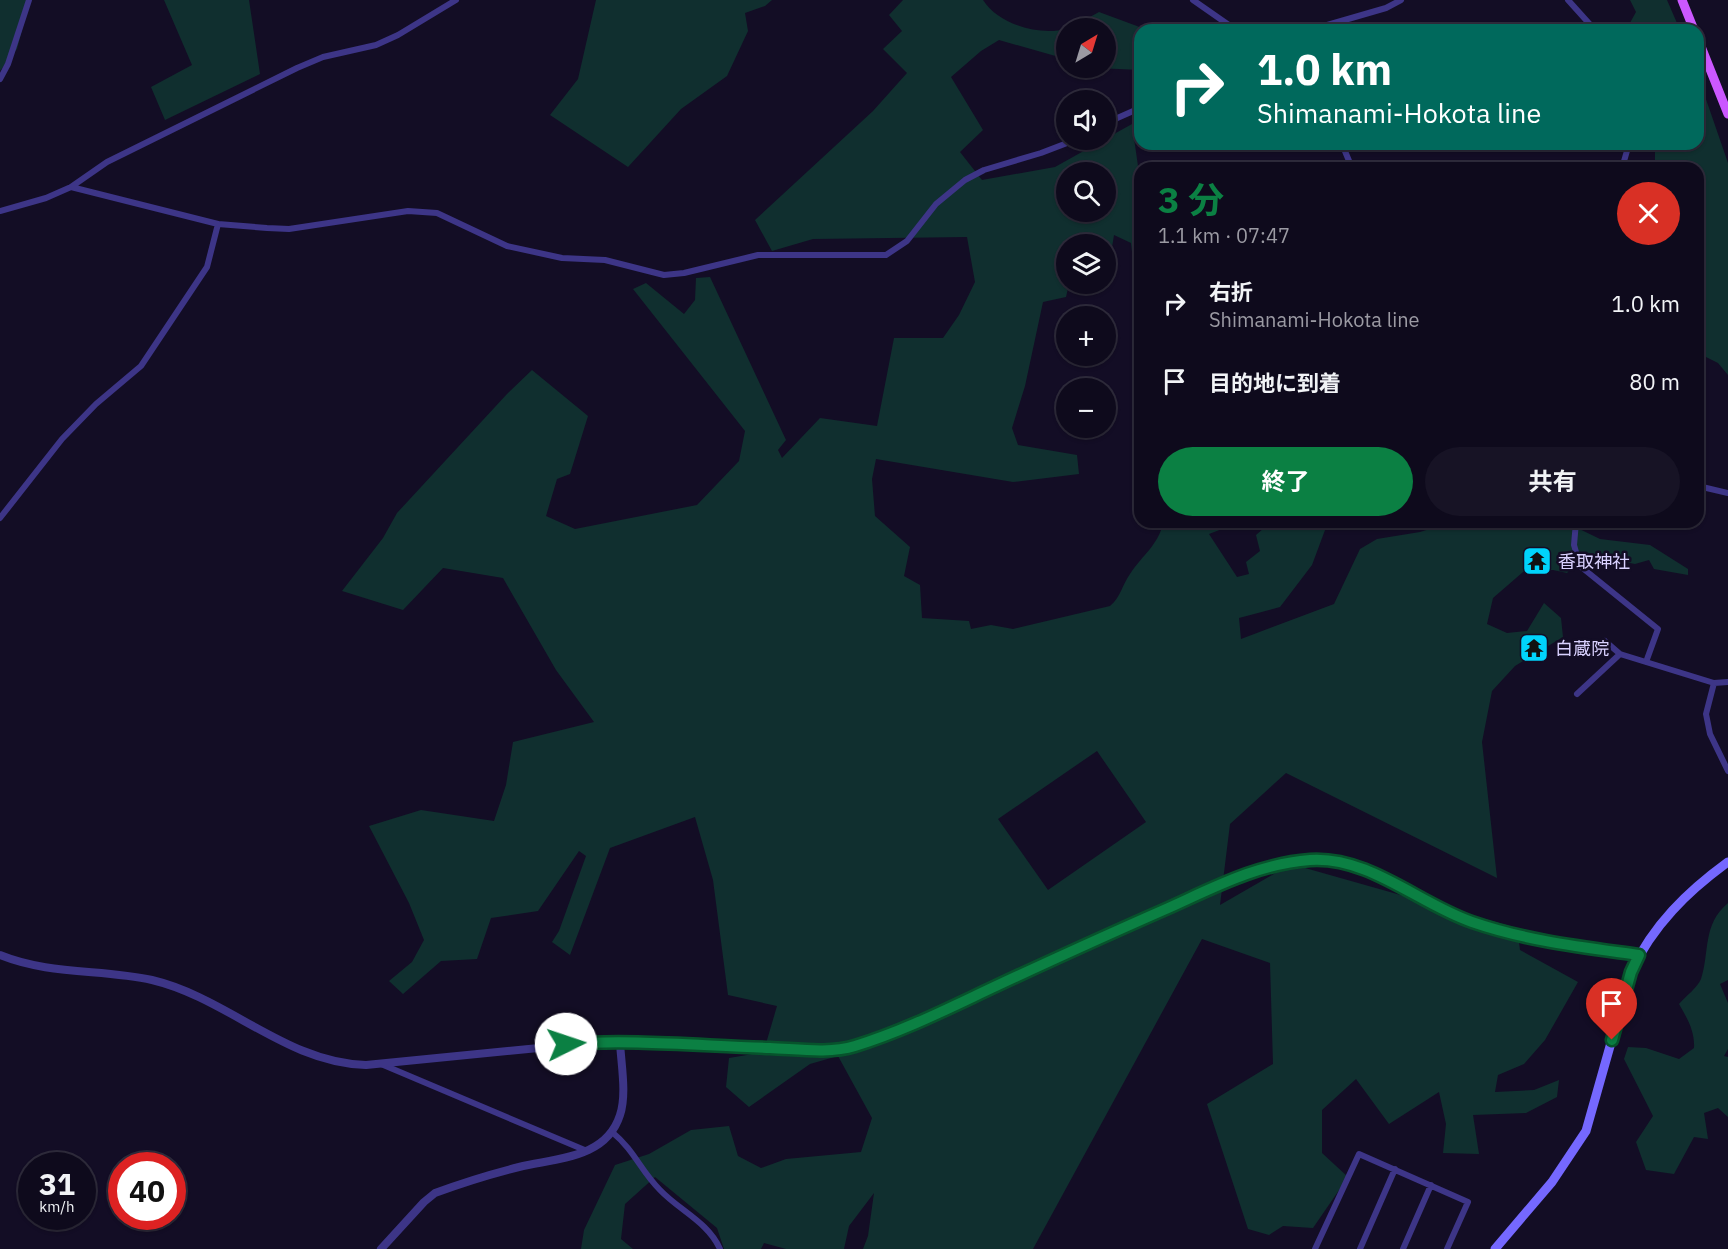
<!DOCTYPE html>
<html lang="ja">
<head>
<meta charset="utf-8">
<style>
  :root { --surface:#0e0a1c; --page:#171325; --text:#f1f3f6; --muted:#9b9aa3; --line:#2e2b3b; --accent:#0b8043 }
  body { margin:0; font-family:"IBM Plex Sans","Noto Sans JP",sans-serif; background:var(--page); color:var(--text); height:100vh; display:flex; flex-direction:column; font-size:22px; white-space:nowrap }
  * { box-sizing:border-box; margin:0 }
  p { font-size:20px; color:var(--muted) }
  .icon { flex:none; width:33px; height:33px; fill:none; stroke:currentColor; stroke-width:2; stroke-linecap:round; stroke-linejoin:round }
  .map { position:relative; flex:1; overflow:hidden }
  .side { position:absolute; left:1134px; top:162px; width:570px; height:366px; display:flex; flex-direction:column; background:var(--surface); border-radius:18px; box-shadow:0 2px 4px #0004,0 0 0 2px var(--line) }
  .side>* { flex:none }
  .hud { position:absolute; left:1134px; top:24px; width:570px; height:126px; border-radius:18px; box-shadow:0 2px 4px #0004,0 0 0 2px var(--line); background:#00695c; color:#fff; overflow:hidden }
  .needle { width:39px; rotate:38deg }
  .fabs { position:absolute; left:1056px; top:18px; display:grid; gap:12px }
  .fabs a { display:grid; place-items:center; width:60px; height:60px; border-radius:50%; background:var(--surface); box-shadow:0 2px 4px #0004,0 0 0 2px var(--line); font-size:30px }
  .speed { position:absolute; left:18px; top:1152px; display:flex; gap:12px; font-size:30px; font-weight:700; text-align:center }
  .speed>* { display:grid; place-content:center; width:78px; height:78px; border-radius:50%; background:var(--surface); box-shadow:0 2px 4px #0004,0 0 0 2px var(--line); line-height:1 }
  .speed small { font-size:15px; font-weight:400 }
  .speed .limit { border:9px solid #d22; background:#fff; color:#111 }
  .pin { position:absolute; display:grid; place-items:center; width:51px; height:51px; color:#fff; margin:-62px -26px; border-radius:50% 50% 50% 0; rotate:-45deg; box-shadow:0 0 6px #0007 }
  .pin .icon { rotate:45deg }
  .me { position:absolute; width:66px; margin:-33px; rotate:86deg; stroke-linejoin:round; filter:drop-shadow(0 0 4px #0008) }
  .turn { display:flex; align-items:center; gap:21px; height:126px; padding:0 24px; font-size:27px }
  .turn .icon { width:78px; height:78px; stroke-width:2.5 }
  .turn b { display:block; font-size:42px; line-height:51px }
  .round { display:grid; place-items:center; flex:none; width:63px; height:63px; border-radius:32px; background:var(--page) }
  .summary { display:flex; align-items:center; justify-content:space-between; height:102px; padding:0 24px }
  h1 { font-size:36px; font-weight:700; line-height:45px; color:var(--accent) }
  .button { display:flex; gap:12px; margin-top:auto; padding:12px 24px }
  .button a { flex:1; height:69px; border-radius:36px; background:var(--accent); color:#fff; font-size:24px; font-weight:700; line-height:69px; text-align:center }
  .button a+a { background:var(--page); color:var(--text) }
  ul { padding:0; list-style:none }
  li { display:flex; align-items:center; gap:18px; height:78px; padding:0 24px }
  li div { flex:1 }
  li b { display:block; font-size:22px }
  li em { font-style:normal }
  .map>svg:first-child { display:block }
  .green { fill:#102f2f; fill-rule:evenodd }
  .lines { fill:none; stroke-linecap:round; stroke-linejoin:round }
  .minor { stroke:#3d3587; stroke-width:6 }
  .tertiary { stroke:#3d3587; stroke-width:8 }
  .secondary { stroke:#7568ff; stroke-width:9 }
  .primary { stroke:#cb58ff; stroke-width:9 }
  .route-casing { stroke:#07532c; stroke-width:15 }
  .route { stroke:#0b8043; stroke-width:10 }
  .labels { text-anchor:middle; dominant-baseline:central; stroke-width:5; stroke-linejoin:round; paint-order:stroke }
  .poi-label { font-size:18px; fill:#d9d1ff; stroke:#130d25; text-anchor:start }
</style>
</head>
<body>
<div class="map">
<svg width="1728" height="1249" viewBox="0 0 1728 1249">
  <rect width="100%" height="100%" fill="#130d25"/>
  <path class="green" d="M 0,0 L 30,0 L 17,49 L 0,71 Z
    M 164,0 L 249,0 L 260,74 L 165,120 L 151,87 L 192,65 Z
    M 596,0 L 772,0 L 765,6 L 745,13 L 748,31 L 727,76 L 681,109 L 628,167 L 550,115 L 578,79 Z
    M 903,0 L 983,0 C 999,25 1040,36 1066,29 L 1066,59 L 999,40 L 981,51 L 951,77 L 983,130 L 960,152 L 982,180 L 1055,167 L 1132,124 L 1140,180 L 1140,262 L 1133,261 L 1131,243 L 1114,235 L 1110,260 L 1106,261 L 1106,244 L 1066,244 L 1066,284 L 1069,284 L 1066,297 L 1043,302 L 1025,386 L 1012,428 L 1018,445 L 1077,455 L 1079,474 L 1013,482 L 876,459 L 872,479 L 875,516 L 910,547 L 904,576 L 920,585 L 922,618 L 969,621 L 971,629 L 991,625 L 1013,629 L 1110,606 C 1121,597 1122,585 1130,574 C 1144,553 1156,548 1164,522 L 1227,522 L 1227,527 L 1209,534 L 1237,577 L 1249,574 L 1246,562 L 1260,551 L 1256,535 L 1271,522 L 1328,522 L 1312,565 L 1280,607 L 1239,618 L 1241,639 L 1334,604 L 1360,549 L 1377,539 L 1420,532 L 1452,522 L 1565,522 L 1600,539 L 1650,545 L 1688,569 L 1688,575 L 1654,569 L 1649,560 L 1635,564 L 1584,554 L 1567,573 L 1553,570 L 1523,572 L 1493,598 L 1487,624 L 1507,633 L 1527,631 L 1544,603 L 1561,618 L 1563,637 L 1515,666 L 1492,691 L 1482,742 L 1497,878 L 1286,773 L 1230,824 L 1220,905 L 1291,864 L 1517,928 L 1520,950 L 1578,982 L 1545,1040 L 1524,1064 L 1498,1075 L 1495,1092 L 1534,1090 L 1559,1080 L 1557,1097 L 1526,1113 L 1473,1115 L 1479,1154 L 1443,1153 L 1446,1124 L 1439,1092 L 1389,1124 L 1356,1079 L 1322,1110 L 1322,1153 L 1348,1177 L 1313,1228 L 1283,1226 L 1269,1235 L 1248,1229 L 1207,1104 L 1273,1064 L 1270,963 L 1202,939 L 1033,1249 L 863,1249 L 868,1236 L 874,1193 L 849,1226 L 844,1249 L 786,1249 L 764,1243 L 761,1249 L 724,1249 L 717,1228 L 655,1177 L 625,1204 L 621,1239 L 633,1249 L 581,1249 L 584,1230 L 615,1165 L 649,1154 L 691,1130 L 729,1126 L 738,1156 L 761,1168 L 786,1159 L 861,1152 L 872,1118 L 838,1056 L 810,1064 L 749,1107 L 726,1087 L 729,1058 L 753,1054 L 765,1047 L 777,1006 L 728,995 L 713,880 L 695,817 L 610,848 L 570,955 L 552,942 L 559,931 L 586,856 L 579,851 L 538,911 L 491,918 L 477,959 L 441,961 L 403,994 L 389,981 L 412,962 L 424,940 L 409,903 L 369,826 L 421,810 L 494,821 L 506,785 L 513,742 L 594,722 L 556,670 L 503,578 L 443,568 L 403,610 L 342,591 L 383,538 L 397,513 L 507,394 L 532,370 L 588,416 L 570,474 L 557,479 L 546,516 L 575,529 L 697,505 L 739,461 L 745,431 L 633,289 L 646,283 L 684,314 L 695,300 L 696,278 L 710,277 L 786,440 L 778,450 L 782,458 L 820,418 L 877,426 L 894,338 L 943,338 L 959,315 L 975,282 L 967,237 L 813,239 L 772,251 L 755,220 L 873,111 L 907,73 L 883,49 L 902,31 L 889,15 ZM 1066,172 L 1106,172 L 1106,212 L 1066,212 ZM 1097,751 L 1146,822 L 1048,890 L 998,819 Z
    M 1630,0 L 1667,0 L 1680,30 L 1626,30 L 1636,12 Z
    M 1099,12 L 1145,29 L 1140,30 L 1140,70 L 1097,68 L 1106,68 L 1106,28 L 1070,28 Z
    M 1698,76 L 1728,163 L 1728,375 L 1718,363 L 1698,353 L 1698,168 L 1655,168 L 1655,144 L 1698,144 Z
    M 1728,903 L 1728,980 L 1720,984 L 1728,1003 L 1728,1049 L 1724,1056 L 1728,1057 L 1728,1117 L 1718,1108 L 1704,1113 L 1708,1139 L 1694,1137 L 1674,1174 L 1646,1170 L 1636,1142 L 1653,1116 L 1624,1059 L 1628,1047 L 1646,1048 L 1679,1059 L 1694,1048 C 1695,1031 1687,1018 1679,1004 C 1685,997 1698,987 1701,979 C 1710,952 1702,925 1728,903 Z"/>
  <g class="lines">
    <path class="minor" d="M 1193,0 L 1236,30
      M 1568,0 L 1595,30
      M 1310,30 L 1386,8 L 1401,0
      M 0,79 L 8,64 L 29,0
      M 1106,123 L 1140,108
      M 1342,144 L 1352,168
      M 1622,168 L 1629,144
      M 71,187 L 218,224 L 267,228 L 289,229 L 408,211 L 437,213 L 507,246 L 562,258 L 605,260 L 664,275 L 684,273 L 758,255 L 886,255 L 907,241 L 936,204 L 965,180 L 984,170 L 1041,153 L 1075,140
      M 0,211 L 46,198 L 71,187 L 107,162 L 297,68 L 323,57 L 376,45 L 398,35 L 456,0
      M 1698,486 L 1728,493
      M 0,518 L 62,439 L 96,404 L 141,366 L 207,267 L 218,224
      M 1576,522 L 1574,545 L 1580,566 L 1658,629 L 1646,662
      M 1605,641 L 1620,654 L 1714,683 L 1728,682
      M 1714,683 L 1706,714 L 1710,734 L 1728,771
      M 1577,694 L 1620,654
      M 381,1064 L 587,1151
      M 612,1132 C 635,1151 640,1170 660,1190 C 680,1211 708,1222 720,1249
      M 1315,1249 L 1359,1154 L 1468,1202 L 1447,1249
      M 1360,1249 L 1395,1169
      M 1403,1249 L 1431,1185"/>
    <path class="tertiary" d="M 0,955 C 49,975 102,969 152,980 C 228,998 286,1063 366,1065 L 600,1042 L 840,1050 L 913,1026 L 1092,941 L 1230,879 L 1262,868 L 1311,860 L 1328,861 L 1367,871 L 1430,904 L 1469,921 L 1514,936 L 1639,955
      M 381,1249 L 424,1202 L 435,1193 C 462,1183 491,1174 519,1167 C 556,1158 606,1159 620,1115 C 627,1094 621,1064 620,1042"/>
    <path class="secondary" d="M 1495,1249 L 1552,1182 L 1586,1131 L 1631,972 C 1653,925 1687,892 1728,862"/>
    <path class="primary" d="M 1682,0 L 1694,30
      M 1698,39 L 1728,114"/>
  </g>
  <g class="lines">
    <g class="route-casing">
      <path id="route" d="M 566,1044 C 634,1039 702,1046 770,1048 C 797,1049 829,1054 855,1046 C 904,1031 949,1008 996,986 C 1052,960 1109,934 1166,909 C 1213,888 1257,864 1310,860 C 1369,856 1419,904 1472,922 C 1527,941 1582,947 1639,955 L 1631,972 L 1612,1040"/>
    </g>
    <use href="#route" class="route"/>
  </g>
  <defs>
    <g id="temple-square" transform="scale(1.5)"><rect x="-9" y="-9" width="18" height="18" rx="4" fill="#00d4fc" stroke="#130d25"/><path d="M0-6L5-2H3V0L6.5 2.5H4V6H1.5V3h-3V6H-4V2.5H-6.5L-3 0V-2H-5Z" fill="#111"/></g>
  </defs>
  <g fill-rule="evenodd">
    <use href="#temple-square" x="1537" y="561"/>
    <use href="#temple-square" x="1534" y="648"/>
  </g>
  <g class="labels">
    <g class="poi-label">
      <text x="1558" y="561">香取神社</text>
      <text x="1555" y="648">白蔵院</text>
    </g>
  </g>
</svg>
<div class="fabs">
<a><svg class="needle" viewBox="-14 -14 28 28"><path d="M0-13l5 13h-10z" fill="#e53935"/><path d="M0 13l5-13h-10z" fill="#9b9aa3"/></svg></a>
<a><svg class="icon" aria-label="sound" viewBox="0 0 24 24"><path d="M4 9h4l5-4v14l-5-4H4zM17 9q2 3 0 6"/></svg></a>
<a><svg class="icon" aria-label="search" viewBox="0 0 24 24"><circle cx="10" cy="10" r="6"/><path d="M15 15l6 6"/></svg></a>
<a><svg class="icon" aria-label="layers" viewBox="0 0 24 24"><path d="M12 4l9 5-9 5-9-5zM3 14l9 5 9-5"/></svg></a>
<a>+</a>
<a>−</a>
</div>
<div class="speed"><div>31<small>km/h</small></div><div class="limit">40</div></div>
<div class="pin" style="left:1612px;top:1040px;background:#d93025"><svg class="icon" aria-label="arrive" viewBox="0 0 24 24"><path d="M6 21V4h12l-3 4 3 4H6"/></svg></div>
<svg class="me" style="left:566px;top:1044px" viewBox="-20 -20 40 40"><circle r="19" fill="#fff"/><path d="M0-13L10 11 0 6-10 11z" fill="#0b8043"/></svg>
<div class="hud">
<div class="turn"><svg class="icon" aria-label="right" viewBox="0 0 24 24"><path d="M7 20v-9h11M14 6l5 5-5 5"/></svg><div><b>1.0 km</b>Shimanami-Hokota line</div></div>
</div>
<section class="side">
<div class="summary"><div><h1>3 分</h1><p>1.1 km · 07:47</p></div><a class="round" style="background:#d93025;color:#fff"><svg class="icon" aria-label="close" viewBox="0 0 24 24"><path d="M6 6l12 12M18 6L6 18"/></svg></a></div>
<ul>
<li><svg class="icon" aria-label="right" viewBox="0 0 24 24"><path d="M7 20v-9h11M14 6l5 5-5 5"/></svg><div><b>右折</b><p>Shimanami-Hokota line</p></div><em>1.0 km</em></li>
<li><svg class="icon" aria-label="arrive" viewBox="0 0 24 24"><path d="M6 21V4h12l-3 4 3 4H6"/></svg><div><b>目的地に到着</b></div><em>80 m</em></li>
</ul>
<div class="button"><a>終了</a><a>共有</a></div>
</section>
</div>
</body>
</html>
